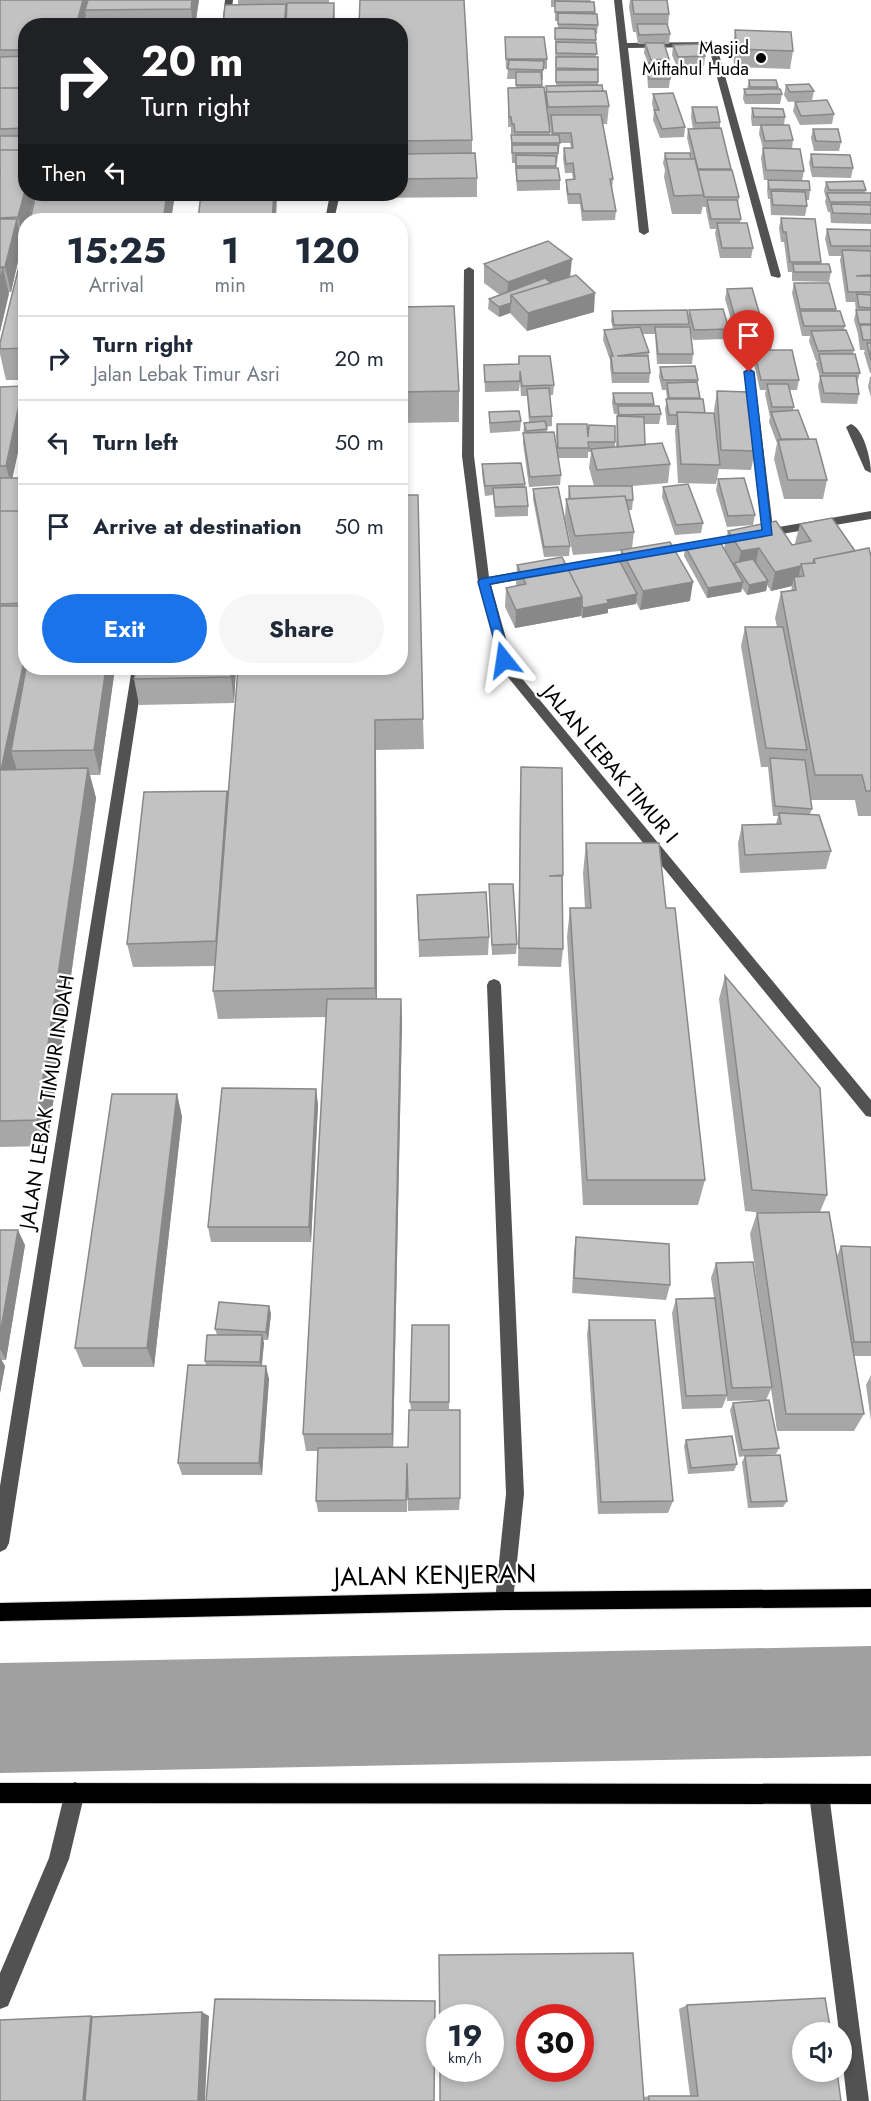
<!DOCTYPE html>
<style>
:root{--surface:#fff;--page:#f6f6f7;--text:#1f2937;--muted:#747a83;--line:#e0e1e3;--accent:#1a73e8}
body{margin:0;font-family:Jost,sans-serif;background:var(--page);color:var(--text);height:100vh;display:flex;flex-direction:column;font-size:22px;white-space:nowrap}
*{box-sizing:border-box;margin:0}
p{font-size:20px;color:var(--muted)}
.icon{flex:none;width:33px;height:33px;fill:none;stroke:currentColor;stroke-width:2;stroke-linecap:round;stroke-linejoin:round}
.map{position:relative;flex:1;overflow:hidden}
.panel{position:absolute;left:18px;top:213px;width:390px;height:462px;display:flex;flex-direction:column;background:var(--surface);border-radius:24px;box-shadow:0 3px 9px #0003}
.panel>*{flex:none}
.banner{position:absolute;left:18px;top:18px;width:390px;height:183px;border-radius:24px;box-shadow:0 3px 9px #0003;background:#202124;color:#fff;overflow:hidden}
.tools{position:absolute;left:792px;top:2022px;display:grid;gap:12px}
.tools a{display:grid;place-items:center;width:60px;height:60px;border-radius:50%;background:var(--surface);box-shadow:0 3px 9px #0003;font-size:30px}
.speed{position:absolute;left:426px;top:2004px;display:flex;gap:12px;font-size:30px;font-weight:700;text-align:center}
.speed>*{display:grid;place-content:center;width:78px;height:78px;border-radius:50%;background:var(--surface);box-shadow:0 3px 9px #0003;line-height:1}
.speed small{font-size:15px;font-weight:400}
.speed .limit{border:9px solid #d22;background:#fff;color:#111}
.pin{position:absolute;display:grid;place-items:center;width:51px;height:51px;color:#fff;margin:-62px -26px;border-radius:50% 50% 50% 0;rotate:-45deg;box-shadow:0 0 6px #0007}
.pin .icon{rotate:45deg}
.me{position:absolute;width:66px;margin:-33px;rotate:345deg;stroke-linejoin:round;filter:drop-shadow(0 0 4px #0008)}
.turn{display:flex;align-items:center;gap:21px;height:126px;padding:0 24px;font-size:27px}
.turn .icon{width:78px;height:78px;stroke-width:2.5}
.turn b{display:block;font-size:42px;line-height:51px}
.then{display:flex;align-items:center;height:57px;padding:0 24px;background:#0003;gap:12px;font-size:22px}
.eta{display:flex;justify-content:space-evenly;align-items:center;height:102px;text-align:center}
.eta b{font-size:36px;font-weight:700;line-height:42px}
.button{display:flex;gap:12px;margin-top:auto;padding:12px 24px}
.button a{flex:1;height:69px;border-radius:36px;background:var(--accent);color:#fff;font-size:24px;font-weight:700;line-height:69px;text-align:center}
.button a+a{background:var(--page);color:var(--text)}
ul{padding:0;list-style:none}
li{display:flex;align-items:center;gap:18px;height:84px;padding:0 24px;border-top:2px solid var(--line)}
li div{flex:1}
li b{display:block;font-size:22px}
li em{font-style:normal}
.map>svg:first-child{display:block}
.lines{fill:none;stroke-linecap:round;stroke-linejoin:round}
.river{fill:#a0a0a0;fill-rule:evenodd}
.major-casing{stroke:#dbdbdb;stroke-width:2}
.minor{fill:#525252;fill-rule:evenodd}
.major{fill:#000;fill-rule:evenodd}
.wall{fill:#a7a7a7;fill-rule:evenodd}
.shaded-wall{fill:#888}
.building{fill:#c2c2c2;stroke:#888;stroke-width:1.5;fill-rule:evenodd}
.route{fill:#1a73e8;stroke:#114b97;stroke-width:1.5}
.poi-dot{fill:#000;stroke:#fff;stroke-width:2}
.labels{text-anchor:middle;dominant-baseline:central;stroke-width:4.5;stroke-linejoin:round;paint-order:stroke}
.far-poi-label{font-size:18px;fill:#000;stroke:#fff;text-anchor:end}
.street-label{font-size:21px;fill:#000;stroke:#fff}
.near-street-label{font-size:26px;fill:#000;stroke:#fff}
</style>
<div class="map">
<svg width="871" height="2101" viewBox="0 0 871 2101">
<rect width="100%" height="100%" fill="#fff"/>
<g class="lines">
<path class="river" d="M871,1646V1756L0,1773V1663Z"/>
<defs>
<path id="major" d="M871,1589V1607L504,1610L0,1621V1603L504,1592Z
M0,1783L871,1784V1804L0,1803Z"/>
</defs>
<use href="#major" class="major-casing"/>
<path class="minor" d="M225,0H233L230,26H222Z
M614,0H622L627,43L707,42L717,47L781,276L779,278L771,276L709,48L706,47L628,48L649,232L644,235L639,232Z
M330,194H340L334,220H325Z
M469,267L474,270V456L489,577L537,568L543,572L537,576L491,585L515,670L871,1100V1117L866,1116L503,671L478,582L462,456L464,270Z
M749,369L754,372L773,528L871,511V519L595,565L593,562L599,558L762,530L744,372Z
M851,424C864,429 871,460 871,473L865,470L846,427Z
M132,668H144L9,1543L6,1549L0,1552V1486Z
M494,979L499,981L501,985L524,1494L513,1601L511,1608L504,1610L497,1608L495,1601L506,1494L487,985L489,981Z
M75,1782L82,1785L85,1792L69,1859L8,2006L0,2009V1973L49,1858L65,1792L68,1785Z
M819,1784L826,1787L829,1794L869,2101H847L842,2057V2032H839L809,1794L812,1787Z"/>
<use href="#major" class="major"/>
</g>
<path class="wall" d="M0,0H199L195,26H88L86,16L84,26H26V194H175L171,220L35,196L29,220H26L24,243H22L11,292H9L0,332Z
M238,0H329V3H334L335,26H223L238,5Z
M551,0H591L590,2H594L595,14L598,25L597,34H596V57H598V85L603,91L609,106L607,124H603L613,179L612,188L616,211L615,220L582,221L580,204H568L566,189V180L573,179L572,173H565L563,158L564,148H571L570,143H560L557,163H556V168L560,180V190L517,191L515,163H512L511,135H514V134H511V127H508V88H516V79H507L508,69H506L505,37L547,59V69H543V80H541L542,87L545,98L546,86L556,85L555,37L558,28V21H555V7H551ZM549,125H550L551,135H550Z
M630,0H667L669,14L668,27L670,34L669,44H664L669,59L670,79L669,88H648L647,72L648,63L644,53L645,44H638L636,32H633L629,7Z
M400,26L472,140V153L477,178V197L364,198V194H400Z
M735,30L793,51L790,69L734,67L733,48Z
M673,45L705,56L704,66L677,67L672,55Z
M749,80L778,87V89L782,94L780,104H745L743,99L744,89H747Z
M786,85L814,91L812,100L788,102L784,95Z
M653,94L685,127L684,137L660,138L653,120L654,111L652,104Z
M795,102L834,114L832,124L800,125L793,111Z
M692,107L720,122V128L739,197L738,205L741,219L740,223L753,248L751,258H720L715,233L716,229H710L706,210V207H703V205L701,214H672L664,177L665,170L663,163L665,153L692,159L687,138L688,129H693L691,117Z
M752,108L785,117L784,125L793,140L792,149L804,171L802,181L810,190L809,200H806L807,206L805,216L771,215L770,199H768L767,190L768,180H764L761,158L763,148L759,134L760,126H752L751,118Z
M813,129L841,142L839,151H814L811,138Z
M811,154L853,168L851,178L812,177L809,163Z
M826,182L866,190L865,193L871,194V224L831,223L830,212H828L825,202L826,198L824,191Z
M288,194H314V195L288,196Z
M781,218L821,262V264L831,272L829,282L792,281V272H788L784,242H781L779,228Z
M827,229L871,230V373H870L864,353L865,350H860L858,334L854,320L856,311L855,302H846L840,260L841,256H829L825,239Z
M26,238V380H6L0,354V343Z
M484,264L570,277L594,312L527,331L510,313L499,317L488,309L489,299L500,295L484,283Z
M794,283L836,309V311L845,326L844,330L854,350L853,354L860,373L857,383L859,394L857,404L821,403L818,386L820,377L816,364L817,361H816L809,341L810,336H802L792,293Z
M727,289L761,319L771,347V350L799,380L797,390H790L794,407L793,410L809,439L827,480L823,499H784L774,459L777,443L769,422L770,417L765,394L766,390H760L753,360V357H738L733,331V326L725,299Z
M400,307L459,391V422L400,423Z
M689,310L729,329L727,339L693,340L690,330L693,354L692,364H657L655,334H643L649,352L648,361L650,373L649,383H612L610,366V360L603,340L604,330L613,329L611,321L612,311L688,316Z
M519,356L554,385L553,395H550L552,416V426L546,427L547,432L557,454L556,434L557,424L588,436L615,442V447H616L617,414H614L612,403L613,393L654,404V406L661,414L659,424H644L645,445L670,464L668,483L632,486L633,500L632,510H628L634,532L632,548L690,601L640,610L636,602V604L608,609V613L582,618L581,615V616L515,628L505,607L506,588L517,586L516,584L517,565H566L620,561L621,551L573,555L565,518L566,499H568L569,486H594L589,468L591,452H588V458H558L561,475L560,485L529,487L523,443L524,423L529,422L527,396H521L520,382L519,391L485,392L484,365L518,364Z
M660,367L698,380L697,384L700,399L705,413L715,416L714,410L717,391L755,451L751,470L719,469L716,484L678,483L675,431L676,425H667L665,409L667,399L666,390H662L659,377Z
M870,377H871V397L868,387Z
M0,387L26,397V415L12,478H26V668H115L100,775H90L96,798L47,1146L0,1147Z
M489,412L521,421L520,431L490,433L489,422Z
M482,464L525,484L528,506V516L495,517L493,495L485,496L482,474Z
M718,479L755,515L753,525L727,527L716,490Z
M663,487L703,523L701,533L675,535L662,497Z
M533,489L570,546L569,556L544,557L533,499Z
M800,524L855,551L871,557V816H858L855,800H811L812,809L810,814L831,851L826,869L740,873L738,843L742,825L776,824L778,816H773L768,767H761L741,646L745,627H777L775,618L781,592L791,591L792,586L771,591L767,585L766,591L747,595L742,588L741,592L707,598L684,556L685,546L724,549L728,531L792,545L796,544L795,543Z
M136,668H236L234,703L139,705L134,679Z
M238,668L423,719L424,749L376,750L377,999H401L402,1022L393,1448L460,1498L459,1510L408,1511V1480L407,1512H318L316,1501L318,1451H306L303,1434L326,1017L218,1019L213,991L215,966L133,967L127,944L228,795Z
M521,767L562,768L563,949L561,967L518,966L520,786Z
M586,843L666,908L705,1180L698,1205H583L567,937L570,908H585L583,873Z
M489,884L517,944L516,954L492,955L489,893Z
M417,895L489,937L488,955L419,957Z
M725,976L827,1195L820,1212L837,1256L841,1246L871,1247V1356H854L864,1414L854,1431H777L771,1389L766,1400L779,1448L776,1454L754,1456L787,1501L783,1507L748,1508L742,1462L745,1456L739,1457L730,1410L733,1403L765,1400L727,1401V1396L722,1408L682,1409L672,1313L676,1299L714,1298L711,1278L716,1263L763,1324L750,1234L757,1213H764L745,1211L719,999Z
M316,1089L318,1105L311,1242H211L208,1227Z
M177,1094L182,1117L154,1367H83L75,1348Z
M0,1230L25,1245L6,1360H1L5,1366L0,1393Z
M576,1237L670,1285L666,1300L572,1293L574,1252Z
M269,1306L271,1314L268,1340H263L264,1343L262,1366L269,1379L262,1475H182L178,1463L206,1365L205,1361L217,1335L215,1329Z
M589,1320L673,1501L668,1513L598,1514L587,1334Z
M449,1325V1409H411L410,1402Z
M871,1375V1421L866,1385Z
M686,1440L737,1464L734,1471L688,1474L684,1446Z
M687,2005L841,2101H440L644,2097L649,2096H690L679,2009Z"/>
<path class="shaded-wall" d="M83,0H91L85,10L86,16L84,26H76Z
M192,0H199L195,26H193L191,9Z
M334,3L335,26H333Z
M286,4L287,26H284Z
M26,187V194H34L35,196L29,220H26V235L24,243L18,217Z
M167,194H175L171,220H163Z
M274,194H277L276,220H272Z
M17,219L22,244L11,292L5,267Z
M572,259L570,278L511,295L507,301L508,282Z
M3,268L9,294L0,332V281Z
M595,293L594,312L527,331L528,313Z
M511,303L510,313L499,317V307Z
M23,386L26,397V415L11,485L6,466Z
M759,548L755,567L737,568L741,551Z
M801,566L797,585L794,577L792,586L771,591L775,572Z
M768,581L766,591L747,595L749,585Z
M693,582L690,601L640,610L643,591Z
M743,582L741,592L707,598L708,588Z
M637,594L636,604L608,609V613L582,618L583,608L607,600Z
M582,597L581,616L515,628L516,610Z
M26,652V668H37L11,751L17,770H1Z
M106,668H115L100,775L94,750Z
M231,668H236L234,703L231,677Z
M375,720L376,750L377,1016L375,988Z
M88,768L96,798L47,1146L37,1120Z
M401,999L402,1022L393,1451L392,1434Z
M316,1089L318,1105L311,1242L309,1227Z
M177,1094L182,1117L154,1367L147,1348Z
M18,1230L25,1245L6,1360L0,1349V1335Z
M269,1306L271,1314L268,1340L266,1332Z
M262,1335L264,1343L261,1369L260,1362Z
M0,1357L5,1366L0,1393Z
M266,1366L269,1379L262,1475L259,1463Z
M202,2012L209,2016L205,2101H198Z
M91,2016L101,2020L94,2101H83Z"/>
<path class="building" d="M0,0H83L76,26H26V50H0Z
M88,0H192L191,9L85,10Z
M360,0H464L472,140L400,141V26H359Z
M632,0H667L669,14H634Z
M555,1L594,2L595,12H555Z
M287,3H334L333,26H286Z
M286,4L284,26H223L225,5Z
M558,13L597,14L598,25L558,24Z
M637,24H667L670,34L639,35Z
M191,25V26H125Z
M555,28L595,29L596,40L555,39Z
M735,30L791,32L793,51L737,49Z
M505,37H544L547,59H506Z
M556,42L596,43L597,54L556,53Z
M645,43H664L669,59L651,60Z
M700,44L705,56L678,57L673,45Z
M26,56V88H0V57Z
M556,57H598V69L556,68Z
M509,60L544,61L543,70L508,69Z
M648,63H669L670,79H649Z
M556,70H598V82H556Z
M516,72H541L542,85H516Z
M749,80H776L778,87H750Z
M809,84L814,91L790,92L786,85Z
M602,85L603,91L547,92L546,86Z
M544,87L550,132H515L514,124H512L511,117H509L508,88Z
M0,88H26V128L0,129Z
M744,89H780L782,94L746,95Z
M606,91L609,106L548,107L546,92Z
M673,93L685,127L662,129L654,110H659L653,94Z
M827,100L834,114L801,116L795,102Z
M692,107H717L720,122L696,123Z
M752,108L783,109L785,117H754Z
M551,115H601L613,179H610L616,211H583L580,194H568L566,180L575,179L573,163L566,164L564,148H573L571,133H553Z
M761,125H789L793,140L765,141Z
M721,128L731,169H698L688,129Z
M813,129H838L841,142L816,141Z
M511,135H559L560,143H512Z
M0,136H26V150H0Z
M512,145H558V153H512Z
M763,148L800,149L804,171L766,170Z
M0,150H26V187L18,217L0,218V172H1H0Z
M475,153L477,178L400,179V154Z
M665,153H690L691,159H666V160Z
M811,154L850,155L853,168L813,167Z
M516,155L556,156V166H516Z
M666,159H695L704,195L674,196Z
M516,168H558L560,180L517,181Z
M698,170H732L739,197H704Z
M768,180L809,181L810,190L769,189Z
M863,181L866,190H829L826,182Z
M771,191L805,192L807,206L773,205Z
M827,193H871V202H830Z
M36,194H167L163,220H30Z
M201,194H274L272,220H198Z
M707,200H737L741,219H711Z
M831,204L871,205V214L833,213Z
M781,218L815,219L821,262H790L786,232H783Z
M0,219H17L5,267H0Z
M717,223H747L753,248H722Z
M827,229L871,230V246H831Z
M26,238V348L0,349V343Z
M548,241L572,259L508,282L484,264Z
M842,250L871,251V275L856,276H871V292H848Z
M793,264H829L831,272H794Z
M0,268H3L0,281Z
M576,275L595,293L528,313L511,295Z
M545,278L551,283L511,295V303L499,307L489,299Z
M794,283H829L836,309H800Z
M752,288L761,319L750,321H766L771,347H739L734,321H736L727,289Z
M857,294L871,295V308L859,307Z
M454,306L459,391L400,392V307Z
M723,309L729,329L694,330L689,310Z
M687,310L689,324L614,325L612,311Z
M856,310H871V324H859Z
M800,311H840L845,326H804Z
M860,325H871V340H863Z
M640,327L649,352L617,356H648L650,373H613L611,356H613L604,330Z
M655,327H690L693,354H658Z
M846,330L854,350L818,351L811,331Z
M867,343H871V360Z
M754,350H792L799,380H761Z
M819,354H855L860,373H823Z
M519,356H550L554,385L522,386L520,371V381L485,382L484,365L519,364Z
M695,366L698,380H663L660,367Z
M820,376H856L859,394L824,393Z
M697,382L700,398H669L667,383Z
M767,384H788L794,407H772Z
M23,386L6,466H0V387Z
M549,388L552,416L530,417L527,389Z
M717,391L749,392L755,451L721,450Z
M613,393H652L654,404H615Z
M666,399H703L705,413L677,412V415H669Z
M618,406H659L661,414L619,415Z
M798,410L809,439H781L771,412Z
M519,411L521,421L490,423L489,412Z
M677,412L714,413L720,465L681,464Z
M617,416L644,417L645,445L618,447Z
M545,421L547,429L526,431L524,423Z
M557,424H587L588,437L589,425L615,426V442H588L589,448H558Z
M554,432L561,475L530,477L523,433Z
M816,439L827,480H788L778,440Z
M662,443L670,464L597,470L591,449Z
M521,463L525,484L485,486L482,464Z
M0,478H26V511H0Z
M744,478L755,515L728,516L718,479Z
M688,484L703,523L676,525L663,487Z
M569,486H632L633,500H626L625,496L570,499Z
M526,487L528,506L495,507L493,488Z
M558,487L570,546L544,547L533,489Z
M400,495H418L423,719L375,720V988L213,991L238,668H400Z
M625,496L634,532L575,536L566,499Z
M0,511H26V603L0,604Z
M832,518L855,551L814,559L813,563L801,564V566L775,572L759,548L741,551L728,531L776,521L792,545L811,541L800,524Z
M719,540L743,582L708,588L685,546Z
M670,542L693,582L643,591L621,550Z
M869,548L871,557V791H866L862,775H815L781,592L796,590L794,577L804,576L801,564L815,563L814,559Z
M617,556L637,594L607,600L609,603L583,608L582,605V597L566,565Z
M562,557L582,597L516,610L506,588L526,584L517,565Z
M753,559L768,581L749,585L734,563Z
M0,606H26V652L1,770L88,768L37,1120L0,1121Z
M745,627H783L807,750L766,748Z
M26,668H106L94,750L11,751Z
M136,668H231V677L134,679Z
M770,758L805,760L812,809L775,806Z
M521,767L562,768L563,875L549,876H562L563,949L519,948Z
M227,791L216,941L127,944L144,792Z
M779,813L819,815L831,851L745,855L742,825L781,824Z
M586,843H659L666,908H675L705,1180H587L570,908H591Z
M489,884H513L517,944L492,945Z
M486,892L489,937L419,940L417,895Z
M725,976L820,1088L827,1195L752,1190Z
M327,999H401L392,1434H303Z
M222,1088L316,1089L309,1227H208Z
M112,1094H177L147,1348H75Z
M829,1212L864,1414H786L757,1213Z
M0,1230H18L0,1335Z
M576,1237L669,1244L670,1285L574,1278Z
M841,1246L871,1247V1342H854Z
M753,1262L772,1387L732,1388L716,1263Z
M715,1298L727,1395L686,1396L676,1299Z
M219,1302L269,1306L266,1332L215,1329Z
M589,1320H655L673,1501L601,1502Z
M412,1325H449V1402H410Z
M207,1335H262L260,1362L205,1361Z
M188,1365L266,1366L259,1463H178Z
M769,1400L779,1448L742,1450L733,1403Z
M409,1410H460V1498L408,1499L407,1463L406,1500L316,1501L318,1448L408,1447Z
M732,1436L737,1464L691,1468L686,1440Z
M780,1455L787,1501L751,1502L745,1456Z
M633,1953L644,2101H440V2068H490V2018H440V2039L439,1955ZM530,2018H580V2068H530Z
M825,1998L831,2032H802V2072H837L841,2101H649V2096H698L687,2005Z
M215,1999L435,2001L434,2101H206Z
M202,2012L198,2101H85L92,2017Z
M91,2016L83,2101H0V2020Z"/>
<path class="route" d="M749,369L754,372L772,535L490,584L510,660L508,662H500L478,582L480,579L762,530L744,372Z"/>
<circle class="poi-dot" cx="761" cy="58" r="6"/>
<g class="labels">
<g class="far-poi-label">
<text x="749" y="48">Masjid<tspan x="749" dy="21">Miftahul Huda</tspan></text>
</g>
<g class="street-label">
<text transform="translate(610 764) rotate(50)">JALAN LEBAK TIMUR I</text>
<text transform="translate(47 1102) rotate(-81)">JALAN LEBAK TIMUR INDAH</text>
</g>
<g class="near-street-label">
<text transform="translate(435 1575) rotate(-1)">JALAN KENJERAN</text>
</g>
</g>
</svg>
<div class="tools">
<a><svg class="icon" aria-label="sound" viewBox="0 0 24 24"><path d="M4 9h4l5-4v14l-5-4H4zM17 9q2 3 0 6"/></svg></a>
</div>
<div class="speed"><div>19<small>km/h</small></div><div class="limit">30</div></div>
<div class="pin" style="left:749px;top:372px;background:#d93025"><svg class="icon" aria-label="arrive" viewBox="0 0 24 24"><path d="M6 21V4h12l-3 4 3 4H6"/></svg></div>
<svg class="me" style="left:504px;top:660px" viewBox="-20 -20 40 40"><path d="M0-17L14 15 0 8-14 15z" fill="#1a73e8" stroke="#fff" stroke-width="4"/></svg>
<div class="banner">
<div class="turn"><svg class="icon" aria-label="right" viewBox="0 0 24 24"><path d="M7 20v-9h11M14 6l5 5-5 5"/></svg><div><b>20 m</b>Turn right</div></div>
<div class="then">Then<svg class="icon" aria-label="left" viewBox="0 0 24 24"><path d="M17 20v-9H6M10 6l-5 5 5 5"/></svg></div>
</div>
<section class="panel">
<div class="eta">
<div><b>15:25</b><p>Arrival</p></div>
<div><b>1</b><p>min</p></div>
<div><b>120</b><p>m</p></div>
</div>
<ul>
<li><svg class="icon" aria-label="right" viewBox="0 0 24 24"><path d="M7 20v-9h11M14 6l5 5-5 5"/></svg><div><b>Turn right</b><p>Jalan Lebak Timur Asri</p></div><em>20 m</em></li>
<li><svg class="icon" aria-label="left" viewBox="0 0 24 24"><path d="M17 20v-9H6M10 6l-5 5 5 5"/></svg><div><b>Turn left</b></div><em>50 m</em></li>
<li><svg class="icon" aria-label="arrive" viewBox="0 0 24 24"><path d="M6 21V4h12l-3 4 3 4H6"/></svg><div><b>Arrive at destination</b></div><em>50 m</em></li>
</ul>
<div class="button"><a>Exit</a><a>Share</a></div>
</section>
</div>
